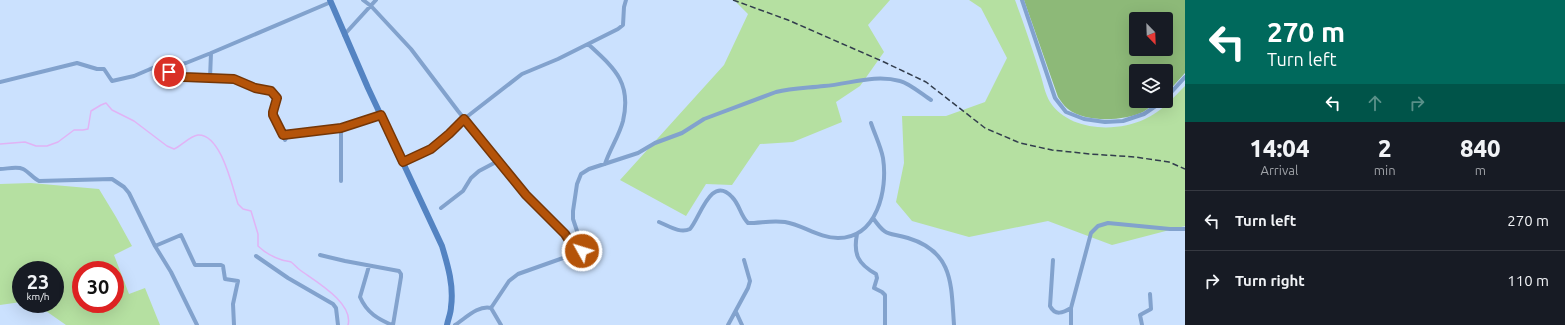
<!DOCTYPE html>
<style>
:root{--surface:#171b24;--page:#242831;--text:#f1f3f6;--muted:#9ea1a6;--line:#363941}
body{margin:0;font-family:Ubuntu,sans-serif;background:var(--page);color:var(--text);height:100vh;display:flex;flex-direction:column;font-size:15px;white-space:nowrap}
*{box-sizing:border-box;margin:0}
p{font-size:13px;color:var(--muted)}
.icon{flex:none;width:22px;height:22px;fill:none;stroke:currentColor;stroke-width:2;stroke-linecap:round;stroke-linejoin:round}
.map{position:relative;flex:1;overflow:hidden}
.side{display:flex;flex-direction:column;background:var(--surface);width:380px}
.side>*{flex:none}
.banner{background:#00695c;color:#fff;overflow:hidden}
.needle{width:26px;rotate:157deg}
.controls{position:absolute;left:1129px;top:12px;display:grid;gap:8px}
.controls a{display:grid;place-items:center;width:44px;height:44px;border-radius:4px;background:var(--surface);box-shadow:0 4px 16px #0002;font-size:20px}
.speed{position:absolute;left:12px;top:261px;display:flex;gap:8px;font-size:20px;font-weight:700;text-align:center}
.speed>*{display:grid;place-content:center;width:52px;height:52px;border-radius:50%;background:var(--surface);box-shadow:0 4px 16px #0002;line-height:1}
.speed small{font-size:10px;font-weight:400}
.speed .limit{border:6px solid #d22;background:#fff;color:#111}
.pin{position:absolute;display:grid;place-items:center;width:34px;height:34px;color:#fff;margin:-17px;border:2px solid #fff;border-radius:50%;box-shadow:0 1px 4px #0007}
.me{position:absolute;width:44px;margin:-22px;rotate:309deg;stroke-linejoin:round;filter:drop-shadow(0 0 3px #0008)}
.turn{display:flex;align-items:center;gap:14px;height:84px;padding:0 16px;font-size:18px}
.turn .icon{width:52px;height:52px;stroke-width:2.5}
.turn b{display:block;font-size:28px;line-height:34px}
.lanes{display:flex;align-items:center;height:38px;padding:0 16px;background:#0003;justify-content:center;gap:20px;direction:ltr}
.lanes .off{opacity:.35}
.eta{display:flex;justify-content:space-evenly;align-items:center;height:68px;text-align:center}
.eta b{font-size:24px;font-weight:800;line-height:28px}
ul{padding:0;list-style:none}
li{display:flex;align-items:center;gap:12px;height:60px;padding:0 16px;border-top:1px solid var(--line)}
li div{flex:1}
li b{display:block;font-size:15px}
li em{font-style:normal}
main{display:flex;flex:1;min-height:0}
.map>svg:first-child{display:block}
.green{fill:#b5e0a1;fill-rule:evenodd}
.forest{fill:#8db978;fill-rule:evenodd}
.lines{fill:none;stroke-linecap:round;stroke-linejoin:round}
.stream{stroke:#e1b3f5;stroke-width:1.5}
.street{stroke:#82a2cd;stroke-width:4}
.secondary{stroke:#5383c2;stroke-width:6}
.rail{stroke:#323d4d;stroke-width:1.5;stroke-dasharray:6 3;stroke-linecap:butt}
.route-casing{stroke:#753606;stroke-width:10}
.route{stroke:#b45309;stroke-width:7}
</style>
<main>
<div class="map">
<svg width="1185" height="325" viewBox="0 0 1185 325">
<rect width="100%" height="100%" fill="#cbe1fe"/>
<path class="green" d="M734,0H890L868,25L884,52L860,86L836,102L842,122L793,142L760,144L732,185L706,184L686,216L620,180L724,65L748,14Z
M969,0H1015C1024,24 1032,48 1040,73C1043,82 1045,94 1050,102C1069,131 1116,133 1145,119C1161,112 1173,98 1185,86V226L1112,245L1048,221L969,237L912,221L896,202L904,163L902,116H946L985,102L1007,58L981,8Z
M31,183L99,189L116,217L132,246L114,255L129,294L145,288L160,325H66L36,304H55V270H21V302L0,305V184ZM81,270H115V304H81Z"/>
<path class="forest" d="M1024,0H1185V73L1166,94V71H1136V101H1158C1153,104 1148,109 1143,112C1124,121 1085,123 1068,109C1064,106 1061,101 1058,97ZM1136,19H1166V49H1136Z"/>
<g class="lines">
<path class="stream" d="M0,144L25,142L36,146H47L58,142L74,130H83L88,129L91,111L101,105L106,103L112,110L134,121L167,146L174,149C181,146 190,136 198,135C221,134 232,186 238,204L243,209L251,211L258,234V246C265,253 273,257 282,260C285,261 289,261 291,262C294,264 297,268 300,270C315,281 354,303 348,325"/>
<path class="street" d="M363,0L371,6L411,49L458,111L526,195L565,234L577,253
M1022,0L1055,98L1066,112L1084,119L1105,122L1123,121L1144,114L1163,101
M344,35L376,0
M588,44C614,68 632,82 623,121C619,136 610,149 605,164
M169,67L186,63L211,53L331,2
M210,78L211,53
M0,82L77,63L97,69H104L112,81L134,76L155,67H169V72C183,82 216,77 233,79C241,80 248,86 256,88C264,89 273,89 277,98L273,112V115L285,140L288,135
M1166,98L1185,77
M341,127V181
M287,135L298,132L341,127L381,115
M403,162L431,149L449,135L464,119L522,74L558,59L618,29L623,25L624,7L626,0
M0,169C7,169 17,166 23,169C29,172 33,178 39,181L112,179L124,187L129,193L155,246L171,272L197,325
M441,208L463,191L471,178L479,171L498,161
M873,218C887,238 888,232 908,238C954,252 951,285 954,325
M659,222C669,226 680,234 690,229C700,218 711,174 732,197C740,205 740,215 748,223C761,223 772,220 785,222C803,225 819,238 838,238C877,238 888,190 883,158C881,147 875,135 871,123
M857,234C853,254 858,264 876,274L877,278L874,288L882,292L885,295V325
M155,246L181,235L195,265H221L223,266L225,279L238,281L233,304L234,325
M320,255L345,261L399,271L401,274V277L393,325
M256,256L288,278L333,304L336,308L338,325
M1053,260L1050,306C1055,316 1063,313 1071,308
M369,266L360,297C367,313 378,319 392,325
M491,308L509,281L518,274L577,253L583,249L573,219V211L577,184L581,174L589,169L638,153L655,143L682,133L704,119L776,92C792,88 808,88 824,86C850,84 874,74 900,81C909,83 923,95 931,100
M736,312L742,325
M455,325C466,318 478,305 491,308L501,325
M728,325L748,288L750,281L744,260
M1071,325V308L1091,233L1098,226L1108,223L1170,229H1185
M1142,325L1140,315L1151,309L1150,294"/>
<path class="secondary" d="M330,0L368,88L442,246C448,266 454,286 451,307C451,313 448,319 447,325"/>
<path class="rail" d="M733,0L788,20L884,62L926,82L985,128L1020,143L1052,150L1090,154L1135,157L1169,162L1185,169"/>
</g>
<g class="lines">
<defs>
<path id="route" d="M169,72L184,77L234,79L255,88L271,91L277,98L273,112V115L283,135L341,128L381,115L403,162L431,149L449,134L464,119L526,195L565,234L577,253L582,251"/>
</defs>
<use href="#route" class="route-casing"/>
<use href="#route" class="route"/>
</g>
</svg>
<div class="controls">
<a><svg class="needle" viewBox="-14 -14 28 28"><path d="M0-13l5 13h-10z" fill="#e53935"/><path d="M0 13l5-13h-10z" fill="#9ea1a6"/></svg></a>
<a><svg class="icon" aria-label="layers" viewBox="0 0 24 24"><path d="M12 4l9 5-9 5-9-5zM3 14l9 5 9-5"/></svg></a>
</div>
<div class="speed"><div>23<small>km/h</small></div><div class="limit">30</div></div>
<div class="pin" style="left:169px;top:72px;background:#d93025"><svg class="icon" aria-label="arrive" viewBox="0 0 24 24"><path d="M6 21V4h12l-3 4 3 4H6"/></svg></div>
<svg class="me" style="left:582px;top:251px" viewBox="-20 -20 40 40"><circle r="17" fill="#b45309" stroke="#fff" stroke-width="3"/><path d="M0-11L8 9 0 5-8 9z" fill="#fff"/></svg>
</div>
<section class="side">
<div class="banner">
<div class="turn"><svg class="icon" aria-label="left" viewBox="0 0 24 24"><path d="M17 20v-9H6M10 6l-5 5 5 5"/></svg><div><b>270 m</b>Turn left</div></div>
<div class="lanes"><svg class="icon" aria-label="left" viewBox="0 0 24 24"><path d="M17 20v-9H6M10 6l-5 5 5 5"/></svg><svg class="icon off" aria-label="ahead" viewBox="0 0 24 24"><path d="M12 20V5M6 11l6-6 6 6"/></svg><svg class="icon off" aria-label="right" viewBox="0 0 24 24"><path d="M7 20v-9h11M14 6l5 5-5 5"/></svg></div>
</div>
<div class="eta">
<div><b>14:04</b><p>Arrival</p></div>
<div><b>2</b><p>min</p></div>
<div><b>840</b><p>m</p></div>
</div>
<ul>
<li><svg class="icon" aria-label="left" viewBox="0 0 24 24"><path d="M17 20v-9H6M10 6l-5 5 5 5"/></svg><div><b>Turn left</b></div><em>270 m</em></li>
<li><svg class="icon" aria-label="right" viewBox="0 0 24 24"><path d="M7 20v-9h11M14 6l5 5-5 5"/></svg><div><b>Turn right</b></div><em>110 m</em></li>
</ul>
</section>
</main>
